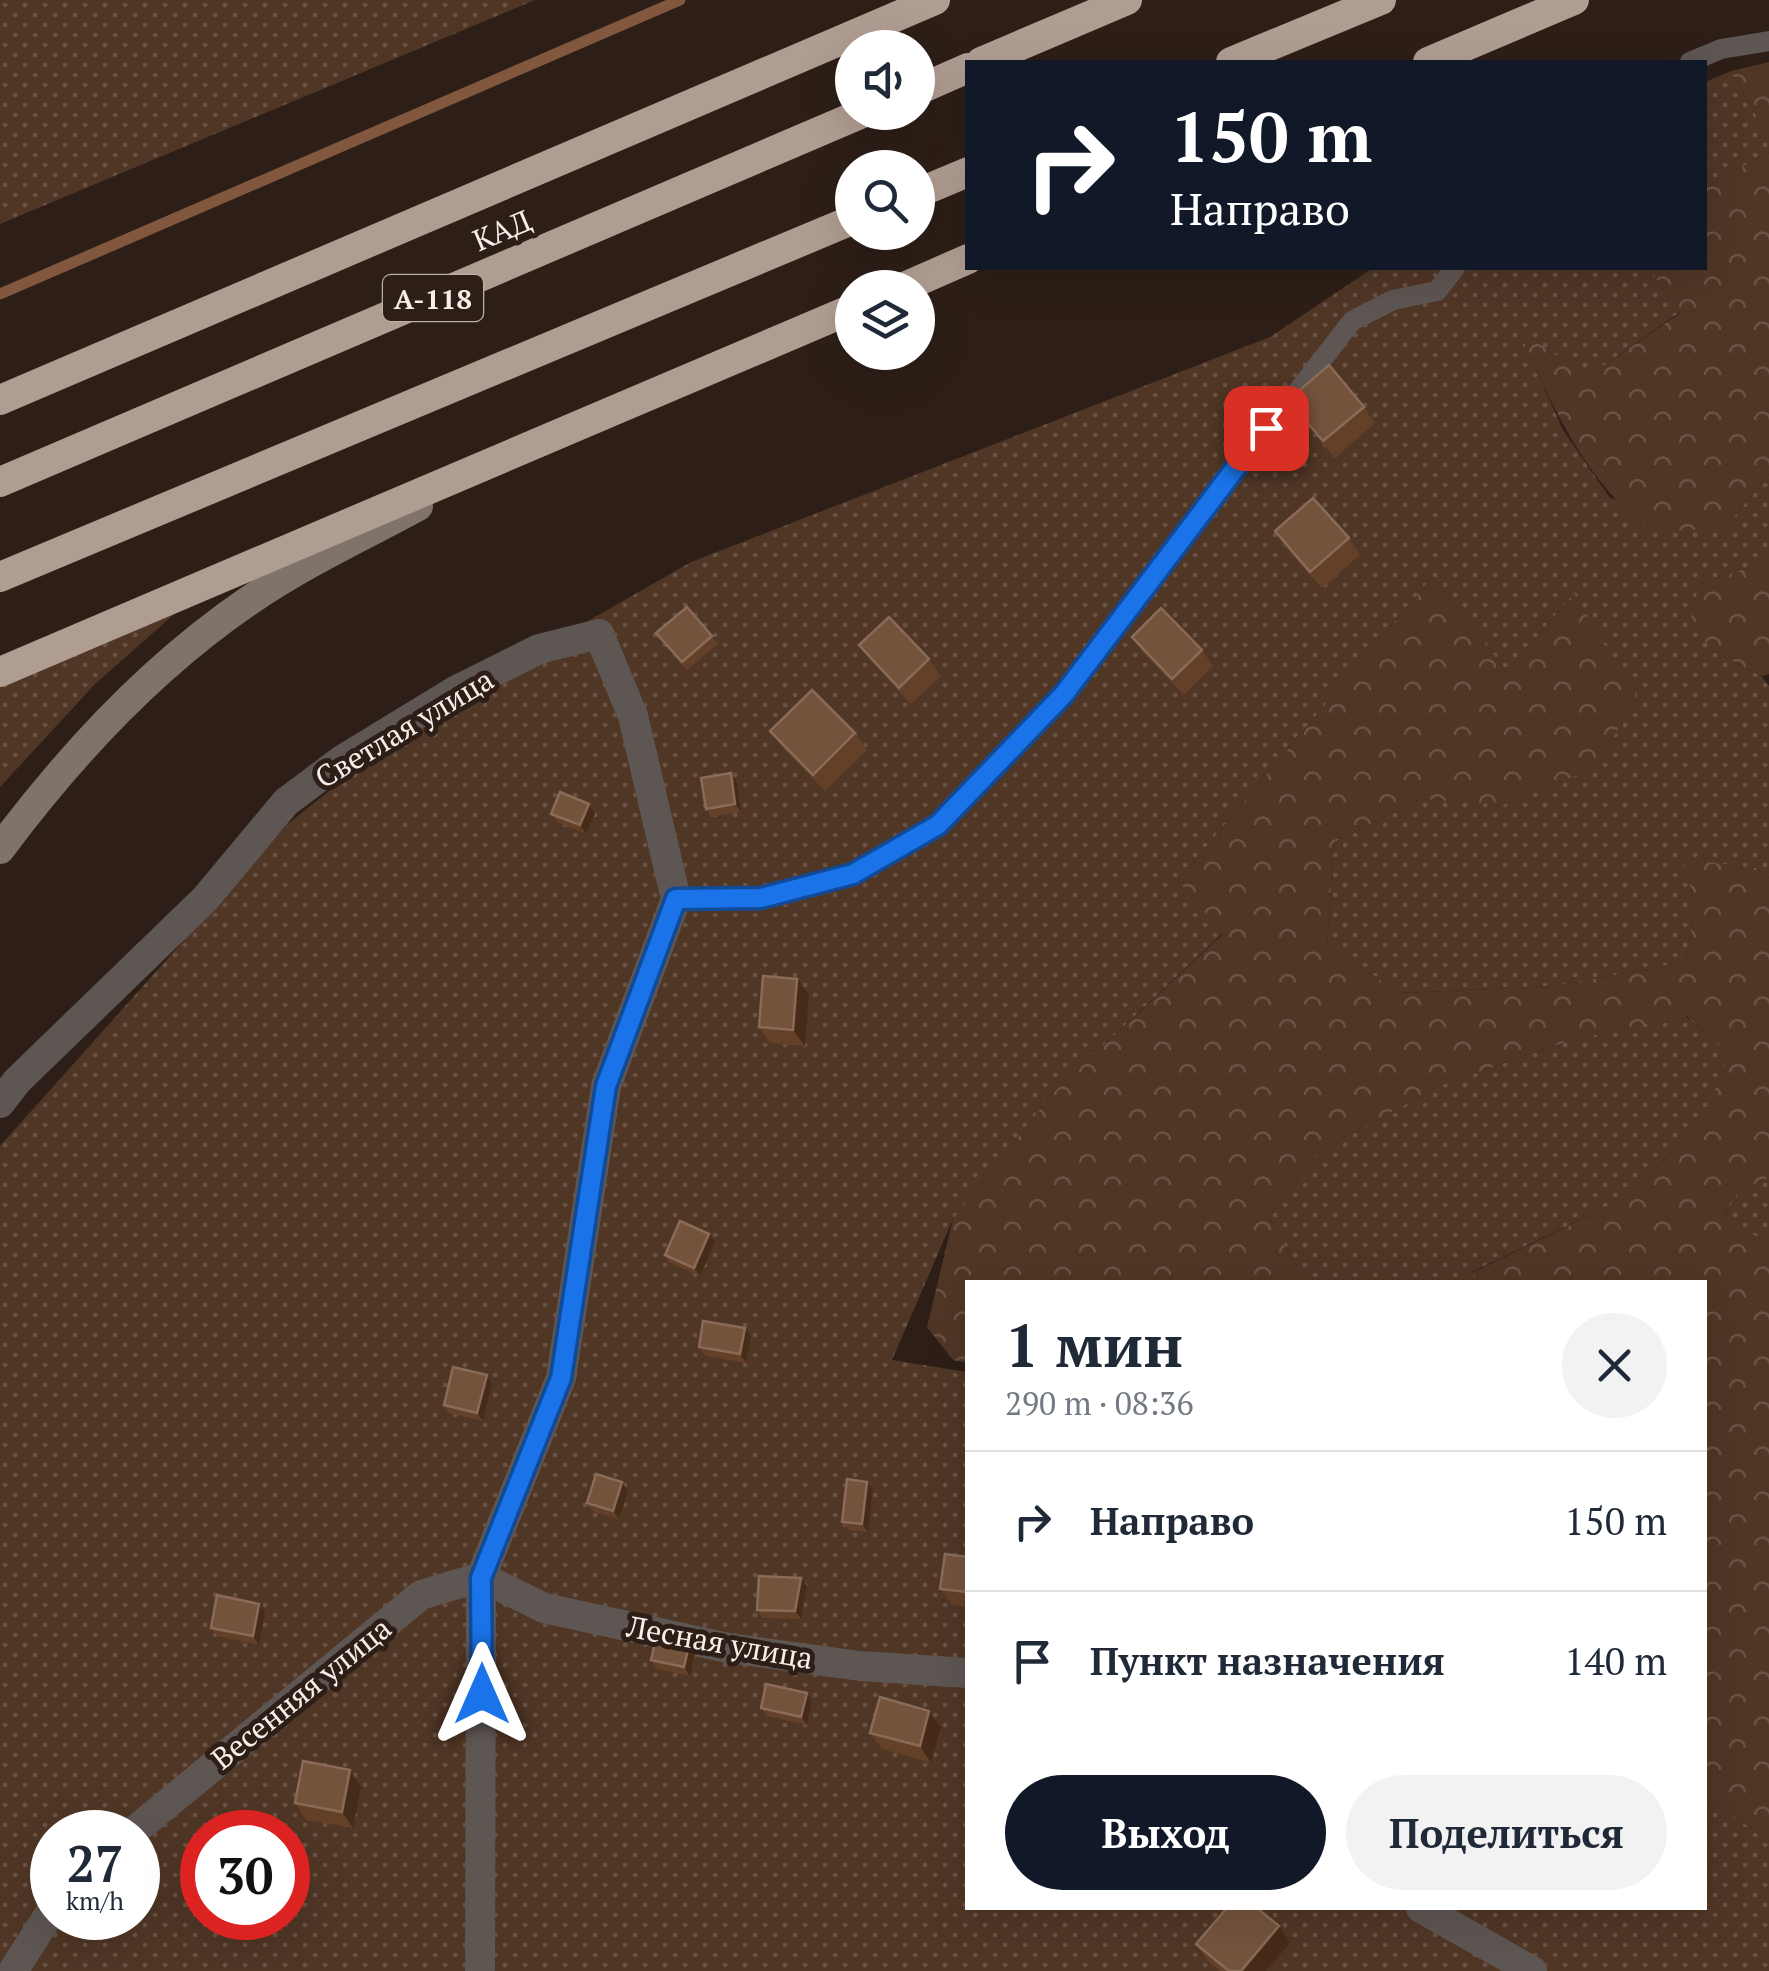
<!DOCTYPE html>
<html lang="ru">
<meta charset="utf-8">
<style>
:root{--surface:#fff;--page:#f2f2f3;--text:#1f2937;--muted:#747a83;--line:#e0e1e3;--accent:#111827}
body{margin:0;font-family:"PT Serif",serif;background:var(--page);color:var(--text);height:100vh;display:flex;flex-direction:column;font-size:38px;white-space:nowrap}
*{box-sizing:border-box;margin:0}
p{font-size:32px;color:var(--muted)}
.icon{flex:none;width:55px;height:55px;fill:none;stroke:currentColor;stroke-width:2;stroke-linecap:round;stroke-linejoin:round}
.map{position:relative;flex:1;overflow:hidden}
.sheet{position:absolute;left:965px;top:1280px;width:742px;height:630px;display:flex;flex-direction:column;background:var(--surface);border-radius:0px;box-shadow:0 10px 40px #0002}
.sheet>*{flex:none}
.banner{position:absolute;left:965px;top:60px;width:742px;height:210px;border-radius:0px;box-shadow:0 10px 40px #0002;background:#111827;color:#fff;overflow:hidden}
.controls{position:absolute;left:835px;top:30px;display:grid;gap:20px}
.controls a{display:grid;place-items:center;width:100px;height:100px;border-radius:50%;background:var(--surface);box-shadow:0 10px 40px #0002;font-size:50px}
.speed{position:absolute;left:30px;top:1810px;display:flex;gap:20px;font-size:50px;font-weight:700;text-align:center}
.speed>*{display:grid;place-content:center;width:130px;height:130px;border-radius:50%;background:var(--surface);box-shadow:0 10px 40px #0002;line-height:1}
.speed small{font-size:25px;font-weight:400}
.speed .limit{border:15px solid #d22;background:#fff;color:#111}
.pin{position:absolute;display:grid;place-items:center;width:85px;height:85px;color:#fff;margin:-42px;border-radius:20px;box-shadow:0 5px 15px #0006}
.me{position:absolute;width:110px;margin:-55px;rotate:0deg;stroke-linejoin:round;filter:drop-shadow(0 0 8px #0008)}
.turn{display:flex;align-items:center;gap:35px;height:210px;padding:0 40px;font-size:45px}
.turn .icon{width:130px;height:130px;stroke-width:2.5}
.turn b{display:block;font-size:70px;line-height:85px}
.round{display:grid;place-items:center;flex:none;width:105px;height:105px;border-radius:52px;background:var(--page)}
.summary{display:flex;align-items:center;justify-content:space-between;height:170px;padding:0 40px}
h1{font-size:60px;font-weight:700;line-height:75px}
.button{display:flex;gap:20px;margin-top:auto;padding:20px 40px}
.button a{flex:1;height:115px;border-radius:60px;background:var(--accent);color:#fff;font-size:40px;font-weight:700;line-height:115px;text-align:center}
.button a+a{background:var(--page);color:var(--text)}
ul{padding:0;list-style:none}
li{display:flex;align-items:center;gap:30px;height:140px;padding:0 40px;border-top:2px solid var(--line)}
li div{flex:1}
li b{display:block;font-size:38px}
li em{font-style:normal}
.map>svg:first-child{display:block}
.grass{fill:url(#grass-dots);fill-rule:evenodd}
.forest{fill:url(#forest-crowns)}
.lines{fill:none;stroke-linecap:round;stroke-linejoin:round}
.stream{stroke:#81583e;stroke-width:11}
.lane{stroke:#5e5652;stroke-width:20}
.street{stroke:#5e5652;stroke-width:30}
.secondary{stroke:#7f736c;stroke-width:30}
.highway{stroke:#b09d92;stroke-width:30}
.wall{fill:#644028}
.shaded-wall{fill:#472b19}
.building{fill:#74533d;stroke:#896b58;stroke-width:2.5}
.route-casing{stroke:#114b97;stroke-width:25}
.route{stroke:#1a73e8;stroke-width:18}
.labels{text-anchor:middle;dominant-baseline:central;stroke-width:10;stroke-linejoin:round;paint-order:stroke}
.shield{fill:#2d1f17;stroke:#bbb0a9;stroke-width:2.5}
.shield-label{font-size:28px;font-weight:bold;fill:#f8eee8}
.street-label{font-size:30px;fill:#f8eee8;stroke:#2d1f17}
</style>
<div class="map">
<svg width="1769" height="1971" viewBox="0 0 1769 1971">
<defs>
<pattern id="grass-dots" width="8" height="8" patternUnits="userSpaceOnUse" patternTransform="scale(2.5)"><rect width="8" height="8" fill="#503625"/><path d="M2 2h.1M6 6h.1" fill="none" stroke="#6a5345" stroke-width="1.8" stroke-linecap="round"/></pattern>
<pattern id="forest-crowns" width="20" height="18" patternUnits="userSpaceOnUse" patternTransform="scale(2.5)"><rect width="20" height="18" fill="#503625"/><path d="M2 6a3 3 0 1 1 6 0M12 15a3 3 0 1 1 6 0" fill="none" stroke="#6a5345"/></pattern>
</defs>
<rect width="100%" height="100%" fill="#2d1f17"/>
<path class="grass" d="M0,0H535L0,224Z
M1731,71L1769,138V152L1705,188V82Z
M1373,268H1649L1680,312L1589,376L1520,333L1563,430L1610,498L1725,528L1769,474V560L1699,585L1710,649L1761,676L1769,686V878L1756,868L1683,860L1695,902L1686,962L1554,986L1401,993L1327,946L1334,842L1421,799L1503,804L1573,594L1507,672L1432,577L1178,881L1223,933L1053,1093L953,1219L892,1360L967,1372L968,1908H1705V1795L1769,1841V1971H0V1146L289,823L455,691L539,649L691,562L1270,337ZM52,1832H138V1918H52ZM202,1832H288V1918H202Z
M197,594L95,684L0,787V685Z
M1684,1015L1729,1053L1704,1121L1625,1198L1472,1272L1480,1282H1306L1269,1217L1320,1151L1441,1085L1568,1041Z
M1769,1177V1244L1724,1218L1737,1193Z"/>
<path class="forest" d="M1769,62V138L1731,71Z
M1769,152V474L1725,528L1650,532C1581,474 1555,411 1519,331L1589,376L1680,313L1649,268H1705V188Z
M1769,560V674L1761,676L1710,649L1691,616L1699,585Z
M1432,577L1507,672L1574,593L1636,695L1598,767L1503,805L1421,799L1334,842L1327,946L1401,993L1554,986L1686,962L1695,902L1682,859L1756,868L1769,878V1177L1737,1193L1724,1217L1769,1244V1841L1705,1795V1282H1480L1472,1273L1625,1198L1704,1121L1728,1053L1685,1015L1568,1041L1441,1085L1320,1151L1269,1217L1306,1282H968L967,1363L953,1360L927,1327L953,1219L1053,1093L1223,934L1178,881Z"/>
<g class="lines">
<path class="stream" d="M0,294L680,0"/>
<path class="lane" d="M1690,62L1721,49L1769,41
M676,899L761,898L853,874L938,825L1064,694L1352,321L1393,300L1437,291L1455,268"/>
<path class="street" d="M0,1103L17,1081L205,899L286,802L342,760L455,691L539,649L599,634L633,716L676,899L606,1086L561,1378L481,1577L480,1971
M133,1832L421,1595L481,1577L544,1608L728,1648L860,1666L968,1673
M1421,1908L1532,1971
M13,1971L52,1910"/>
<path class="secondary" d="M0,849C70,755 153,666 250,600C302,564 363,536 418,506"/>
<path class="highway" d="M981,62L1127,0
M1231,62L1381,0
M1428,62L1574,0
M918,90L968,68
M918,193L968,172
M902,288L968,259
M0,400L935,0
M0,482L865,112
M0,577L852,220
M0,672L852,309"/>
</g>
<path class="wall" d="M1288,400L1364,407L1375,423L1335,458L1300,416Z
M1275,531L1349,538L1360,555L1322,588L1286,548Z
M656,633L712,636L718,644L687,670Z
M1132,637L1202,650L1213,666L1184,695L1143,653Z
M859,645L929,659L941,676L911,704L871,661Z
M770,731L855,733L867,750L825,791L782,747Z
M731,773L737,782L741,812L711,817L706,809Z
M589,804L595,813L586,834L557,822L551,814Z
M809,995L805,1046L770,1043L759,1027Z
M715,1242L700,1276L670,1263L665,1255Z
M751,1337L746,1363L705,1356L699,1347Z
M492,1384L483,1421L449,1413L444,1405Z
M867,1482L873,1490L868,1532L848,1530L842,1522Z
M628,1491L619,1519L592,1511L587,1503Z
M968,1557V1607L952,1605L940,1589Z
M807,1586L801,1619L763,1618L757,1610Z
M265,1612L259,1645L217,1636L211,1628Z
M695,1653L690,1676L657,1669L651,1660Z
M807,1693L812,1701L807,1725L767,1716L761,1708Z
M941,1727L931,1763L882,1749L870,1733Z
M361,1787L353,1828L306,1820L295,1803Z
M243,1918H286L285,1931L249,1929L243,1920Z
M1290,1943L1266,1971H1220L1208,1961L1196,1944Z"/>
<path class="shaded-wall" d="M731,773L737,782L741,812L735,804Z
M589,804L595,813L586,834L580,825Z
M797,979L809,995L805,1046L793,1030Z
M709,1234L715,1242L700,1276L694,1268Z
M745,1328L751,1337L746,1363L740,1354Z
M487,1375L492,1384L483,1421L477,1413Z
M622,1482L628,1491L619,1519L613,1511Z
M867,1482L873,1490L868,1532L862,1524Z
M801,1578L807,1586L801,1619L795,1611Z
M259,1604L265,1612L259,1645L253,1636Z
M689,1645L695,1653L690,1676L684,1667Z
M807,1693L812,1701L807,1725L801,1717Z
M929,1711L941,1727L931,1763L920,1746Z
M350,1770L361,1787L353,1828L342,1812Z
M280,1918H286L285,1931L279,1923Z
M1279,1926L1290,1943L1266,1971H1241Z"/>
<path class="building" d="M1329,365L1364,407L1323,441L1288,400Z
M1313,498L1349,538L1310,572L1275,531Z
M687,607L712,636L682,662L656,633Z
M1161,608L1202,650L1172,679L1132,637Z
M889,617L929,659L899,688L859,645Z
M812,690L855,733L813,775L770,731Z
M731,773L735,804L706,809L701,778Z
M560,792L589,804L580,825L551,814Z
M763,976L797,979L793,1030L759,1027Z
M680,1221L709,1234L694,1268L665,1255Z
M703,1321L745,1328L740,1354L699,1347Z
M453,1367L487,1375L477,1413L444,1405Z
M596,1474L622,1482L613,1511L587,1503Z
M847,1479L867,1482L862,1524L842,1522Z
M945,1554L968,1557V1592L940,1589Z
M759,1576L801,1578L795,1611L757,1610Z
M217,1595L259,1604L253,1636L211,1628Z
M656,1638L689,1645L684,1667L651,1660Z
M766,1684L807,1693L801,1717L761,1708Z
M880,1697L929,1711L920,1746L870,1733Z
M303,1761L350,1770L342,1812L295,1803Z
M1227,1908H1257L1279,1926L1241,1971H1229L1196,1944Z
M243,1918H280L279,1923L243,1920Z"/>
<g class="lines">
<defs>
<path id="route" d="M482,1694L481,1578L561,1378L606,1086L676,899L761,898L853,874L938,825L1064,694L1266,428"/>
</defs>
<use href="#route" class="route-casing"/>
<use href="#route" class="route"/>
</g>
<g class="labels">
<rect class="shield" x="383" y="275" width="100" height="46" rx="8"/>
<g class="shield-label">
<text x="433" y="298">А-118</text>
</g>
<g class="street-label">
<text transform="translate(502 230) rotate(-23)">КАД</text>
<text transform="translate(404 728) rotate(-31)">Светлая улица</text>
<text transform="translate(720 1642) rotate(10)">Лесная улица</text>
<text transform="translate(301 1693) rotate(-39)">Весенняя улица</text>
</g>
</g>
</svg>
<div class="controls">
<a><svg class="icon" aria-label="sound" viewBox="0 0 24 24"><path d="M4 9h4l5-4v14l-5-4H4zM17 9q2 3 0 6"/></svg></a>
<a><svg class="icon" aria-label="search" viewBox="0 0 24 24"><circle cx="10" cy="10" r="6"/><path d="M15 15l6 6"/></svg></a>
<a><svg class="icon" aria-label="layers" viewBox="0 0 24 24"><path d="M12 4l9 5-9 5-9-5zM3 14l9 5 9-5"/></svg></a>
</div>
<div class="speed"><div>27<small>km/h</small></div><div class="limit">30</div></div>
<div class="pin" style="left:1266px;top:428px;background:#d93025"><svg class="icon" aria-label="arrive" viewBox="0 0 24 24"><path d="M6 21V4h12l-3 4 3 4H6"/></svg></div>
<svg class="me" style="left:482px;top:1694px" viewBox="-20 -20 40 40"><path d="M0-17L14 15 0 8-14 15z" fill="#1a73e8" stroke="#fff" stroke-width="4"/></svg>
<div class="banner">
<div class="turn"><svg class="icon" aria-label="right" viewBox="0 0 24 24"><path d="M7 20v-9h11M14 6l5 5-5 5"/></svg><div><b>150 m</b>Направо</div></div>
</div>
<section class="sheet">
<div class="summary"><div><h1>1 мин</h1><p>290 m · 08:36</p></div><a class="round"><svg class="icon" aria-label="close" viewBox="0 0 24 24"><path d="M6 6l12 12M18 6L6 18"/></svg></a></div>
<ul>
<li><svg class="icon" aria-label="right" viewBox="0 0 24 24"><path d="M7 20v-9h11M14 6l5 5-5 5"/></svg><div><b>Направо</b></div><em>150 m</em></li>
<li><svg class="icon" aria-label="arrive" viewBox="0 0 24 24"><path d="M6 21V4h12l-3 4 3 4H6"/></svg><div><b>Пункт назначения</b></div><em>140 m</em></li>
</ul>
<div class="button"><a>Выход</a><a>Поделиться</a></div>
</section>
</div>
